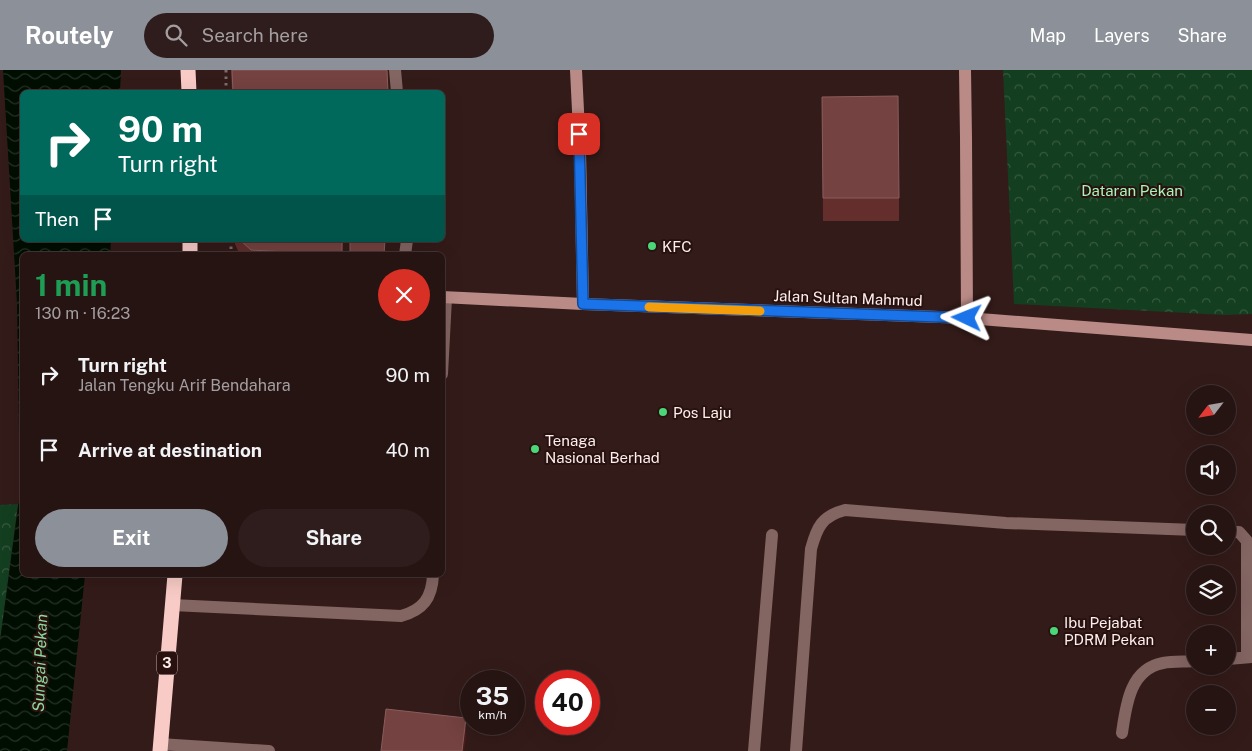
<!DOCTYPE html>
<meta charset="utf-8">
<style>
:root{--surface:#261413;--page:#2e1d1c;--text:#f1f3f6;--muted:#a49ea0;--line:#423333;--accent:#8c9099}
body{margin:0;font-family:"Public Sans",sans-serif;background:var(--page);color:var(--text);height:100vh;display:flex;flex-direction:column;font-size:19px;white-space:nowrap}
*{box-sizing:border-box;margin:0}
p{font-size:16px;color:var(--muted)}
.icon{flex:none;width:28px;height:28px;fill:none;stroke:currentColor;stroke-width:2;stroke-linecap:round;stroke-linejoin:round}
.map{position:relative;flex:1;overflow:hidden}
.panel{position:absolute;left:20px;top:182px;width:425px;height:325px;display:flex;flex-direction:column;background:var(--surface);border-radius:8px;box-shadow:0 5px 20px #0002,0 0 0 1px var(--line)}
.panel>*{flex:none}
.top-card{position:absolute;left:20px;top:20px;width:425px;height:152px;border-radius:8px;box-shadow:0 5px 20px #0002,0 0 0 1px var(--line);background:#00695c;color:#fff;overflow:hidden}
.needle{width:32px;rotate:239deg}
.buttons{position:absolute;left:1186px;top:315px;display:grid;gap:10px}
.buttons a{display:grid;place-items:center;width:50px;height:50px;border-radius:50%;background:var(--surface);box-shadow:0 5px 20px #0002,0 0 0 1px var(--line);font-size:25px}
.speed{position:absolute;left:460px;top:600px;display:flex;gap:10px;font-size:25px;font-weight:700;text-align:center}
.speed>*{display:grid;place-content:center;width:65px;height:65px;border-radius:50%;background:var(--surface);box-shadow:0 5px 20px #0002,0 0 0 1px var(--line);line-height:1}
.speed small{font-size:12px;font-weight:400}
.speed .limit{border:8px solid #d22;background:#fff;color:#111}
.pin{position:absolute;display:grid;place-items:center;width:42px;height:42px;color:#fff;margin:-21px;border-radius:10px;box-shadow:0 2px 8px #0006}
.me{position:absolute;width:55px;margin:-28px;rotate:272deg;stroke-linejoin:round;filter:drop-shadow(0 0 4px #0008)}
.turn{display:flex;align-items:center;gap:18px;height:105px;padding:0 15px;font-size:22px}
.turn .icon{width:65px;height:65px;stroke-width:2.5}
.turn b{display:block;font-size:35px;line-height:42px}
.then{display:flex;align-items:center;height:48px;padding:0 15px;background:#0003;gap:10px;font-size:19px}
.round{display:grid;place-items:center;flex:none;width:52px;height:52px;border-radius:26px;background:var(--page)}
.summary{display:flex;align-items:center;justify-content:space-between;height:85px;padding:0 15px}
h1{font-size:30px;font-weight:700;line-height:38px;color:#1e9e55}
.action{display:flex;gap:10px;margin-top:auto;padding:10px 15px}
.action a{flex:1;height:58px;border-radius:30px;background:var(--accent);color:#fff;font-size:20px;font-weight:700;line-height:58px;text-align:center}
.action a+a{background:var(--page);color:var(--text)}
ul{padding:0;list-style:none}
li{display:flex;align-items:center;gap:15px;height:75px;padding:0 15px}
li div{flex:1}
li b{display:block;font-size:19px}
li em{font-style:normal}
header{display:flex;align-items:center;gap:30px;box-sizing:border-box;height:70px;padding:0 25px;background:var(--accent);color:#fff}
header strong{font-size:24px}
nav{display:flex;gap:28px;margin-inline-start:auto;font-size:18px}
.search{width:350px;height:45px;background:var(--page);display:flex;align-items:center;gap:12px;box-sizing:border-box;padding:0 18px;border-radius:28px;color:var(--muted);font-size:19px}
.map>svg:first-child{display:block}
.park{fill:url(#park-crowns)}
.water{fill:url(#water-waves)}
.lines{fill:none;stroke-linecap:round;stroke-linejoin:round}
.path{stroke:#7f6b69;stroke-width:3;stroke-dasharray:2.5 4;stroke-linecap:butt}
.lane{stroke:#836562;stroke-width:12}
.secondary{stroke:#ba8b86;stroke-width:12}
.highway{stroke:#f8cbc6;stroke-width:15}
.wall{fill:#642e2c}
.shaded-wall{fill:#491d1b}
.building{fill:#744240;stroke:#8a5d5b}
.route-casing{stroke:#114b97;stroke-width:12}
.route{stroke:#1a73e8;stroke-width:9}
.slow{stroke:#f59e0b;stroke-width:9}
.poi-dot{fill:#4bd677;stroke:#291110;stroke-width:2}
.labels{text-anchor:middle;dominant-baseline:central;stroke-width:4;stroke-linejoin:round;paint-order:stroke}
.shield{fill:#291110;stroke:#bdacab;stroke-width:1}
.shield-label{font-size:14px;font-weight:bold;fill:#fdefed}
.park-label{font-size:15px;fill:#a7f6b8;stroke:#291110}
.poi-label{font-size:15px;fill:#fdefed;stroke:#291110;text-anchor:start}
.street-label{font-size:15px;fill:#fdefed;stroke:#291110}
.water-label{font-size:16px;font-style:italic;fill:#8ddb9e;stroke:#291110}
</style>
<header>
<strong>Routely</strong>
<div class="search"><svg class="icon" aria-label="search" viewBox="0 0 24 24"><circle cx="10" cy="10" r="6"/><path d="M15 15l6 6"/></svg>Search here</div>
<nav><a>Map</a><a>Layers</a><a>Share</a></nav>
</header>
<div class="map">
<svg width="1252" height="681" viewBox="0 0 1252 681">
<defs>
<pattern id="park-crowns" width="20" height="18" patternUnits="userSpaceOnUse" patternTransform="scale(1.25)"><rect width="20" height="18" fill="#143e20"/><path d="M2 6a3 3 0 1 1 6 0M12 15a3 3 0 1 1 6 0" fill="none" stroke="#375a41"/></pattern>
<pattern id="water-waves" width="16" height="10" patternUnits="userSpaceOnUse" patternTransform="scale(1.25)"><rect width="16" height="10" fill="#000e01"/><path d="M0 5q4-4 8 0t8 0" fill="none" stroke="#263126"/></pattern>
</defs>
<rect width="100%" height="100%" fill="#331b19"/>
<path class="park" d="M1003,0H1252V244L1225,245L1014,234Z
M18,434L0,571V435Z"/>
<path class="water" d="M3,0H121L120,22H22V170H111L110,185H22V505H85L67,681H0V571L20,422L17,233Z"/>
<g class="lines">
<path class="path" d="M226,0V22
M231,170V185"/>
<path class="lane" d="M395,0L397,22
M405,185L407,170
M442,304L446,228
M1228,462H1239L1247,471V587
M172,535L401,546C423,540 432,528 433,505
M1228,589L1252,587
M1122,663C1126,635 1130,599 1163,593C1173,591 1185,592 1195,591
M160,674L269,681
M754,681L772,465
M796,681L811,479C817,457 822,446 845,440L1006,453L1195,460"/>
<path class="secondary" d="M576,0L580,81L583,234
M965,0L966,68L967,248
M442,227L583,234L967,248L1252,270"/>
<path class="highway" d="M188,0L189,22
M190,170V185
M160,681L175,505"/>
</g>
<path class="wall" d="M231,0H387L388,22H232Z
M822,27L899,128V151H823Z
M235,170H343L342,185H240L235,174Z"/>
<path class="shaded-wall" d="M466,648V670L464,681H462Z"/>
<path class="building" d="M232,0H387L388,22H233Z
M898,26L899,128H823L822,27Z
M240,170H342V185L251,180Z
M350,170H385L384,185H350Z
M386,639L466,648L462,681H381Z"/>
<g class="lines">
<defs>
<path id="route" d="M579,64L583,234L967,248"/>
</defs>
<use href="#route" class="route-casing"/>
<use href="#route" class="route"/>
<path class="slow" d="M649,237L760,241"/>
</g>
<g class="poi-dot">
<circle cx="652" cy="176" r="5"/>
<circle cx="663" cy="342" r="5"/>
<circle cx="535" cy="379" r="5"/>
<circle cx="1054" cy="561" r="5"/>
</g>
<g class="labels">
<rect class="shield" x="157" y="581.5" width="20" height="23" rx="4"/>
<g class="shield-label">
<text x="167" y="593">3</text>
</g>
<g class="park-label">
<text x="1132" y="120">Dataran Pekan</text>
</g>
<g class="poi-label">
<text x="662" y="176">KFC</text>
<text x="673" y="342">Pos Laju</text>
<text x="545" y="370">Tenaga<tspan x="545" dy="17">Nasional Berhad</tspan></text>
<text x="1064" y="552">Ibu Pejabat<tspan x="1064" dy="17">PDRM Pekan</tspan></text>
</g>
<g class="street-label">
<text transform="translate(848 228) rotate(2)">Jalan Sultan Mahmud</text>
</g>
<g class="water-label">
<text transform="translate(40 593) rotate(-88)">Sungai Pekan</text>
</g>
</g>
</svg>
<div class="buttons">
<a><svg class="needle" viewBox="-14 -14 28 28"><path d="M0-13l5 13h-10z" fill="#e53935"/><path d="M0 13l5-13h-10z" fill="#a49ea0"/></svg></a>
<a><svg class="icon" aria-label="sound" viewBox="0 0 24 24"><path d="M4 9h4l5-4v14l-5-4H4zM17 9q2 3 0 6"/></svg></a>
<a><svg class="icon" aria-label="search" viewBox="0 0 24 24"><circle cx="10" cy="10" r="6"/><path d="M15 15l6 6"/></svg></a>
<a><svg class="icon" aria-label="layers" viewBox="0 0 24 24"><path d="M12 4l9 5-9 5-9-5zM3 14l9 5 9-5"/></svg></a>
<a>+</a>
<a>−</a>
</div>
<div class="speed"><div>35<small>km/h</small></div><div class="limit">40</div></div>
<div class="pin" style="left:579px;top:64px;background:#d93025"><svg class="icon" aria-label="arrive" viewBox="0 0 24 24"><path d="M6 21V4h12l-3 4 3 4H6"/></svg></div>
<svg class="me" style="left:967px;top:248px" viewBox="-20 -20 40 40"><path d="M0-17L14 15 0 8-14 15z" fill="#1a73e8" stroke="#fff" stroke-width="4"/></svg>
<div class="top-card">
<div class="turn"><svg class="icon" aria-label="right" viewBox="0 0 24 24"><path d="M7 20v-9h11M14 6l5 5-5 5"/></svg><div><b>90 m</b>Turn right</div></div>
<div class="then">Then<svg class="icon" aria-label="arrive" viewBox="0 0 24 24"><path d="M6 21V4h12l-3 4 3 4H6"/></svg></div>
</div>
<section class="panel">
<div class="summary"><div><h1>1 min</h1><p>130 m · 16:23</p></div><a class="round" style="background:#d93025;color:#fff"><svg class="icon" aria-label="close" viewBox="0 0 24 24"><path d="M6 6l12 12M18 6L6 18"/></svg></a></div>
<ul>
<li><svg class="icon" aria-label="right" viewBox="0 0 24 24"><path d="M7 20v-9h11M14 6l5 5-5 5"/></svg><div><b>Turn right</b><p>Jalan Tengku Arif Bendahara</p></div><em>90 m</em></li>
<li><svg class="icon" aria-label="arrive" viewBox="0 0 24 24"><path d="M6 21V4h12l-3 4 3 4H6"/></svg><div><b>Arrive at destination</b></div><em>40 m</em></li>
</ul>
<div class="action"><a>Exit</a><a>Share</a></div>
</section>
</div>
